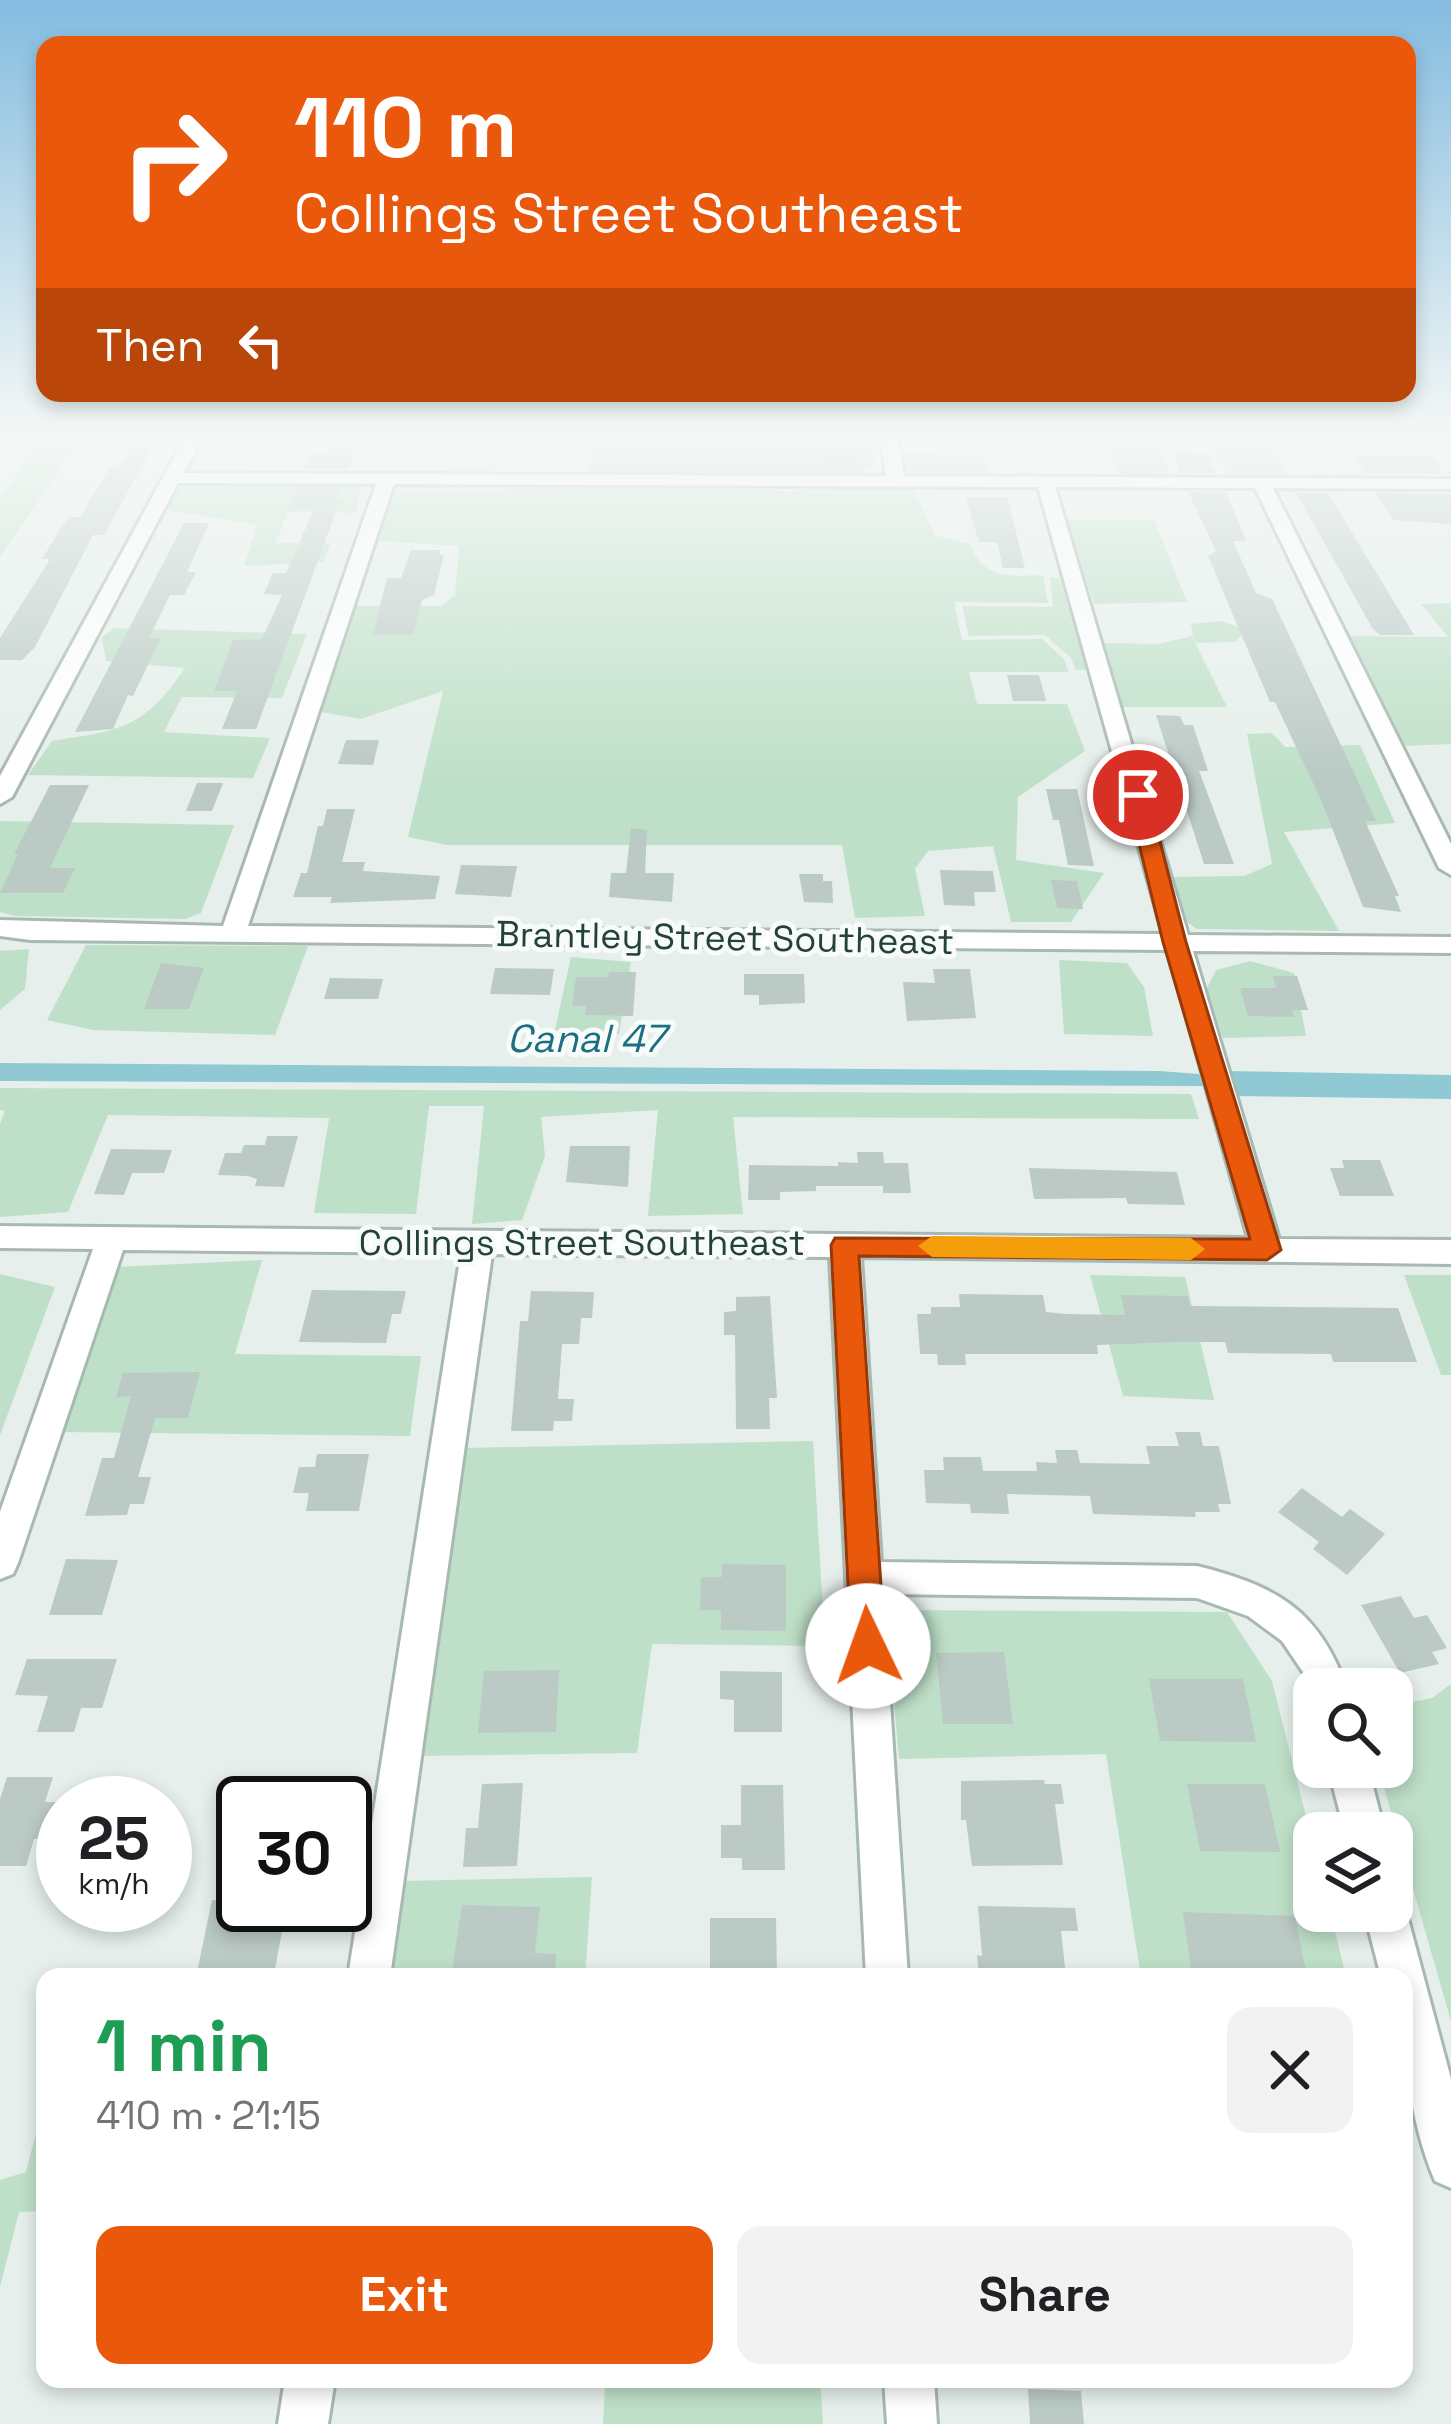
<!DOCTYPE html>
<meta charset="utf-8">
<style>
:root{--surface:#fff;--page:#f2f2f2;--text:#202124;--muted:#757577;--accent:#ea580c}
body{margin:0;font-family:"Space Grotesk",sans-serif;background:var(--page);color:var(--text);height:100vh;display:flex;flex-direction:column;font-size:45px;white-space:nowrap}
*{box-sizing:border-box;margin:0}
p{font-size:39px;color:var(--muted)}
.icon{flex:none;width:66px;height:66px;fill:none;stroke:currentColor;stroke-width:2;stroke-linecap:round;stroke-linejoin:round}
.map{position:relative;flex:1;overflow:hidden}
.details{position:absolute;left:36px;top:1968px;width:1377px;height:420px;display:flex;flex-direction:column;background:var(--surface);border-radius:24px;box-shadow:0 6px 18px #0003}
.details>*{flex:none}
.hud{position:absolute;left:36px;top:36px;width:1380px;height:366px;border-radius:24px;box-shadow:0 6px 18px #0003;background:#ea580c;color:#fff;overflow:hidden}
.tools{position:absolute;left:1293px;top:1668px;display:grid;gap:24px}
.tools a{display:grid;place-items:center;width:120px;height:120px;border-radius:24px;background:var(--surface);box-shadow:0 6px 18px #0003;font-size:60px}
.speed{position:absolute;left:36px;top:1776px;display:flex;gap:24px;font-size:60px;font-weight:700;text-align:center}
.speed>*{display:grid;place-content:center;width:156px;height:156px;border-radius:50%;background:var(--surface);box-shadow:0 6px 18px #0003;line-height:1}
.speed small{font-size:30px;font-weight:400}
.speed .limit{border:6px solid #111;border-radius:18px;background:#fff;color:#111}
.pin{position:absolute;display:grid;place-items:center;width:102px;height:102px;color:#fff;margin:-51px;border:6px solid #fff;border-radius:50%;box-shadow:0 3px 12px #0007}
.me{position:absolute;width:132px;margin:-66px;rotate:357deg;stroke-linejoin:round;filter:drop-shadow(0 0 9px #0008)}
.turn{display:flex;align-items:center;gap:42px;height:252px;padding:0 60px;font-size:54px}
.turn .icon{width:156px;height:156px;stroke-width:2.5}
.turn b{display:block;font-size:84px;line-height:102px}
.then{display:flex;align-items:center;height:114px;padding:0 60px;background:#0003;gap:24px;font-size:45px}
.round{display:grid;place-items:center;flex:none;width:126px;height:126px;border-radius:24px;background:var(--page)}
.head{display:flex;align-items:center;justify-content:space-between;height:204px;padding:0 60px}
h1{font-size:72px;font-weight:800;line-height:90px;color:#1e9e55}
.primary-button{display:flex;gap:24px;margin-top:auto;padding:24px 60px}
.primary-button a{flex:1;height:138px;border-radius:24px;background:var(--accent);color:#fff;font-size:48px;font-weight:800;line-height:138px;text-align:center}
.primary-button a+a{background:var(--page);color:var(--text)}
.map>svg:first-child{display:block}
.green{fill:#bfe0c8}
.water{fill:#8ec9d4}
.building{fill:#bbcac4}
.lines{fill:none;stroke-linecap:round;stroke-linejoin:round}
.minor-casing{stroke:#a8b8b2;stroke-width:6}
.minor{fill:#fff;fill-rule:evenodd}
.route{fill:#ea580c;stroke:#983908;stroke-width:3}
.slow{fill:#f59e0b}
.labels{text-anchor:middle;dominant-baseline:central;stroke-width:10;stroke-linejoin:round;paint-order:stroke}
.street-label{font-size:36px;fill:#24423a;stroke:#f7fbf9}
.water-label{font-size:39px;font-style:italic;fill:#1c6f80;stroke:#f7fbf9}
</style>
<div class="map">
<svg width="1451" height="2424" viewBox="0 0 1451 2424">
<rect width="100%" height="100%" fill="#e6efeb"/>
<path class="green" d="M42,439H81L0,557V499Z
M595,439H873L876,465L856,475L587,472Z
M1073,439H1159L1170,476L1117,477L1104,439Z
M1205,439H1270L1288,475L1229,474Z
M898,452L984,454L990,477L913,475Z
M912,486L935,535L970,544C984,580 1009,576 1043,575L1048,603L954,602L962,640L1042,639L1063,658L1069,672H969L977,704H1067L1085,751L1018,797L1016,860L1104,873L1071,922H1011L993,846L928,851L915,869L925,916L855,918L842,845H447L408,837L443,691L361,719L321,712L355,606H441L455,595L459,546L380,541L388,501L396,490L741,487L792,492L798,487Z
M179,487H361L356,513L288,512L275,543H331L324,562L244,566L257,525L166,510Z
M1066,520H1154L1187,602L1094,604Z
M1050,577L1060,578L1087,670H1076L1071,658L1045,635L969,636L962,606L1053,607Z
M1451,603V744L1404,746L1349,636L1448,637L1421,604Z
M1221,621L1247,630L1235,642L1195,643L1227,707H1123L1102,643L1158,644L1193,636L1191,624Z
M114,628L307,634L282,698L182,697L164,732L270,738L253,778L28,775L52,741C122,730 143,729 185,668L106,661L102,637Z
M1272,733L1285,747L1360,745L1395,823L1284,832L1339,931L1197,929L1185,921L1167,877L1244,876L1272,864L1247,734Z
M0,821L234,825L201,913L185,919L14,916L0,912Z
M86,945L308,946L275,1035L93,1030L47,1020Z
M29,949L25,989L0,1010V951Z
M571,957L631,962L619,1034H554Z
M1059,960L1127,963L1144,987L1153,1036L1064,1034Z
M1250,961L1294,973L1306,1036L1223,1038L1206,990L1216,970Z
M0,1088L1191,1094L1199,1119L733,1117L743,1214L648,1216L658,1110L541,1117L545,1156L522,1220L472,1224L484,1106H429L416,1214L314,1213L329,1118L108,1115L68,1212L0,1217V1124L5,1111L0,1110Z
M262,1260L235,1354L421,1356L410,1436L60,1432L117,1267Z
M0,1274L55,1287L0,1435Z
M1090,1275L1185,1277L1214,1400L1123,1396Z
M1404,1275H1451V1375H1441Z
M813,1441L825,1646L652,1644L637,1753L419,1756L465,1448Z
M886,1610L1227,1612L1272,1681L1314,1848V1911H1330L1346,1977H1141L1106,1754L899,1759Z
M1451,1684V2021L1378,1767H1392V1706L1432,1698Z
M592,1877L585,1977H389L401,1881Z
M45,2098V2211L19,2212L0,2287V2180L26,2172Z
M401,2379H820L823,2424H603L605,2384Z"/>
<path class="water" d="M0,1063L1159,1071L1199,1074L1203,1086L0,1081Z
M1226,1071L1451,1075V1099L1234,1096Z"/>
<path class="building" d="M135,439H157L104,535H93L35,647L22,660H0V638L50,559H42L62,526L71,517H80L111,466L119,467Z
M818,445H854L856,465H819Z
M328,448H356L348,469H305L311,454H326Z
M1172,450L1208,454L1217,473H1180Z
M1406,456H1432L1444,474H1365L1354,457Z
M297,488H340L335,501H340L256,729H222L237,691H214L233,640L262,639L282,595L264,594L273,573H286L314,509H288Z
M1188,492H1226L1246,541H1233L1256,593L1272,599L1356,777L1376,821H1365L1399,896H1395L1401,912L1363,907L1321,800L1275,702H1270L1208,556L1216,551Z
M1296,493H1328L1414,635H1380L1373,629Z
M1376,493L1451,494V524L1393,520Z
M966,497H1007L1025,568H1003L997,542H979Z
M184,523H209L187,572H196L184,595H170L149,638H161L133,696L128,695L113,729L75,732Z
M411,550H441L439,555H444L434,595L422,600L413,635L373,634L387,578H401Z
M1007,675H1039L1046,701H1013Z
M1156,715L1180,716L1184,725H1193L1208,771H1199L1234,864H1204Z
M346,740H379L373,765L338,764Z
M197,783H223L212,811H186Z
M50,785H89L50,868H75L63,893H0L18,854H14Z
M1046,789H1077L1094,866L1068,865L1059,820H1053Z
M327,809H355L342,862H365L363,871L440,876L435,899L330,903L332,897H293L301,873H307L318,826H323Z
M631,828L647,830L645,873H674L672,902L609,897L611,873H626Z
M461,865L517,866L511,897L455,894Z
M940,870L993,871L996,892H974L975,906L944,905Z
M799,874H823V881H832L833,903L804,902Z
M1051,880L1077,881L1083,909L1057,908Z
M161,963L204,968L189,1009H144Z
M495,968L554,969L550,995L490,994Z
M933,969H970L976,1018L907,1021L903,982L935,983Z
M609,972H636L633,1016L585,1015L586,1006H572L576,977H608Z
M744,974H804L805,1003L759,1005V995H744Z
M1273,976H1297L1308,1010H1292L1295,1017L1248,1016L1240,988H1276Z
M330,978L383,979L378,999H324Z
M267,1136H298L284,1187L255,1186L257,1179L248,1176L218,1175L225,1153H241L244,1145H265Z
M570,1146H630L628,1187L566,1182Z
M111,1149L172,1150L164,1173H132L124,1195L94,1194Z
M857,1152H883L884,1163H908L911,1193H883V1186H816V1191L780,1192V1200H748L749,1165L838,1166V1162L858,1163Z
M1342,1160H1380L1394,1196H1340L1330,1168H1344Z
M1029,1168L1177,1172L1185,1205L1128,1204L1126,1198L1034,1199Z
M312,1290L406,1291L401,1314H392L386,1343L299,1342Z
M531,1291L594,1292L592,1318H581L579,1344H562L558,1399H574L572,1421H554L553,1431H511L520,1321H528Z
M959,1294L1043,1295L1046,1312L1066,1314L1125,1315L1121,1295L1188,1296L1190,1306L1398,1308L1417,1362H1333L1331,1354L1228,1353L1225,1342H1177L1097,1345L1098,1354H965L966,1365H938L937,1354H920L917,1314H931V1307H960Z
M770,1296L777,1398H769L770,1429H736L735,1335H724V1312L736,1311V1297Z
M200,1372L188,1418H155L138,1477H151L144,1504H130L127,1515L85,1516L102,1458H114L131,1396L116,1397L123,1373Z
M1175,1432H1200L1203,1446H1219L1231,1504H1218L1220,1512H1195L1196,1517L1093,1514L1090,1496L1007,1494L1009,1514L971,1513L970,1504L926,1503L924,1470H944L943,1457H981L983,1471H1037L1036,1462L1057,1463L1055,1450H1077L1080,1463L1150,1464L1146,1446H1179Z
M317,1454H369L359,1511H306L309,1493H293L299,1467H315Z
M1302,1488L1342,1517L1350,1509L1385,1534L1347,1575L1313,1549L1319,1542L1278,1512Z
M66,1559L118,1560L102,1615H49Z
M722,1564L786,1565V1631L721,1630V1610H700L701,1577H722Z
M1401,1596L1414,1618L1427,1615L1447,1648L1432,1652L1439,1664L1400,1673L1361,1605Z
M1004,1652L1013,1724H943L936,1653Z
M27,1659H117L102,1708H81L74,1732H37L48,1696L15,1695Z
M559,1670L556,1732L478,1733L484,1671Z
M720,1671L782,1672V1732H734V1700L720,1699Z
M1149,1679H1243L1256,1742L1160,1741Z
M7,1777H53L45,1802H60L50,1839H34L26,1866H0V1799Z
M1044,1780L1045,1784H1061L1064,1804H1055L1063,1865L972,1866L966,1820H961V1781Z
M523,1783L517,1866L463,1867L466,1828H478L482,1784Z
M1187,1784H1265L1280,1852L1200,1851Z
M741,1785H783L785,1870H742V1858H721V1825H741Z
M212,1900L287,1905L275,1969H266L265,1977H196Z
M462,1905L540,1907L535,1953L556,1954L555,1977H451Z
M978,1906L1075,1908L1078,1931H1061L1066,1977H979L977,1955L982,1956Z
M1183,1912L1295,1916L1307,1977H1192Z
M710,1918H776L777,1977H710Z
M1028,2389L1081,2391L1084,2424H1030Z"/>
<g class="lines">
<defs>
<path id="minor" d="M184,439H202L184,473L886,476L881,439H898L904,476L1451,479V489L1273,488L1451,844V875L1439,868L1255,488L1055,487L1188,935L1451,937V953L1193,951L1279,1239L1451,1240V1264L861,1257L881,1562L1197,1566C1276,1586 1319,1609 1347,1689H1314V1700L1303,1672L1282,1641L1248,1616L1197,1598L883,1594L908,1977H866L830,1257L492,1254L390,1977H348L461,1253L123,1250L18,1563L13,1574L0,1579V1512L93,1249L0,1248V1226L1248,1238L1168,950L30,940L0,936V920L223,926L376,484L178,483L12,797L0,804V776ZM394,484L1038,487L1163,934L248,926Z
M1328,1767H1368L1385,1833H1345Z
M1392,1893L1400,1896L1406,1911L1451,2079V2188L1435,2181C1407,2115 1404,2048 1404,1977H1381L1364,1911H1392Z
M285,2379H335L328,2424H278Z
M884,2379H934L937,2424H887Z"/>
</defs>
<use href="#minor" class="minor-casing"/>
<use href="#minor" class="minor"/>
</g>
<linearGradient id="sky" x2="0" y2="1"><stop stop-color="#84bce0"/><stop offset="0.56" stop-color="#f4f8f6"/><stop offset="1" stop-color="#f4f8f6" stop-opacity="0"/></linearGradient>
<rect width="1451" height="778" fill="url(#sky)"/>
<path class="route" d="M1138,788L1148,795L1186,942L1281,1250L1267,1260L859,1256L885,1646L880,1657L868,1661L856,1657L851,1646L831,1245L835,1238L1250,1239L1163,942L1127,795Z"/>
<path class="slow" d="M932,1236L1191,1238L1205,1249L1191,1260L932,1257L918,1246Z"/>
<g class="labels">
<g class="street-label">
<text transform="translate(725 938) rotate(1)">Brantley Street Southeast</text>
<text x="582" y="1243">Collings Street Southeast</text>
</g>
<g class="water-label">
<text x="586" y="1038">Canal 47</text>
</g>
</g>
</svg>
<div class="tools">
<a><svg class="icon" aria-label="search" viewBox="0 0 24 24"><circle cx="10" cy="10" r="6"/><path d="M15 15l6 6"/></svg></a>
<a><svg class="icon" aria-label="layers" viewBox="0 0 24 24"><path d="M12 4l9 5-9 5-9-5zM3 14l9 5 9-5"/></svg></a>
</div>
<div class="speed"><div>25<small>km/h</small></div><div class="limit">30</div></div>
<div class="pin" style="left:1138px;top:795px;background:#d93025"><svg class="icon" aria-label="arrive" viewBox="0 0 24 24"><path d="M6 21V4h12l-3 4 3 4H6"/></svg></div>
<svg class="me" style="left:868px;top:1646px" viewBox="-20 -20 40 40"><circle r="19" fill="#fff"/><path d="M0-13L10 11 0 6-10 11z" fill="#ea580c"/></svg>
<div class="hud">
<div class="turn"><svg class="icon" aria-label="right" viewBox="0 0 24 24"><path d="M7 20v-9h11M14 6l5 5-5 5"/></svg><div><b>110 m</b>Collings Street Southeast</div></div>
<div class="then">Then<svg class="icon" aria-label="left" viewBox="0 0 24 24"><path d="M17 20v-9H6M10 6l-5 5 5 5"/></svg></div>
</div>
<section class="details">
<div class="head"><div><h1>1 min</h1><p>410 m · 21:15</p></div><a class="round"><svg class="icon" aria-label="close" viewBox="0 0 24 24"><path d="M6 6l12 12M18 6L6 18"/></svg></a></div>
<div class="primary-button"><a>Exit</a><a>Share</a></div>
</section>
</div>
